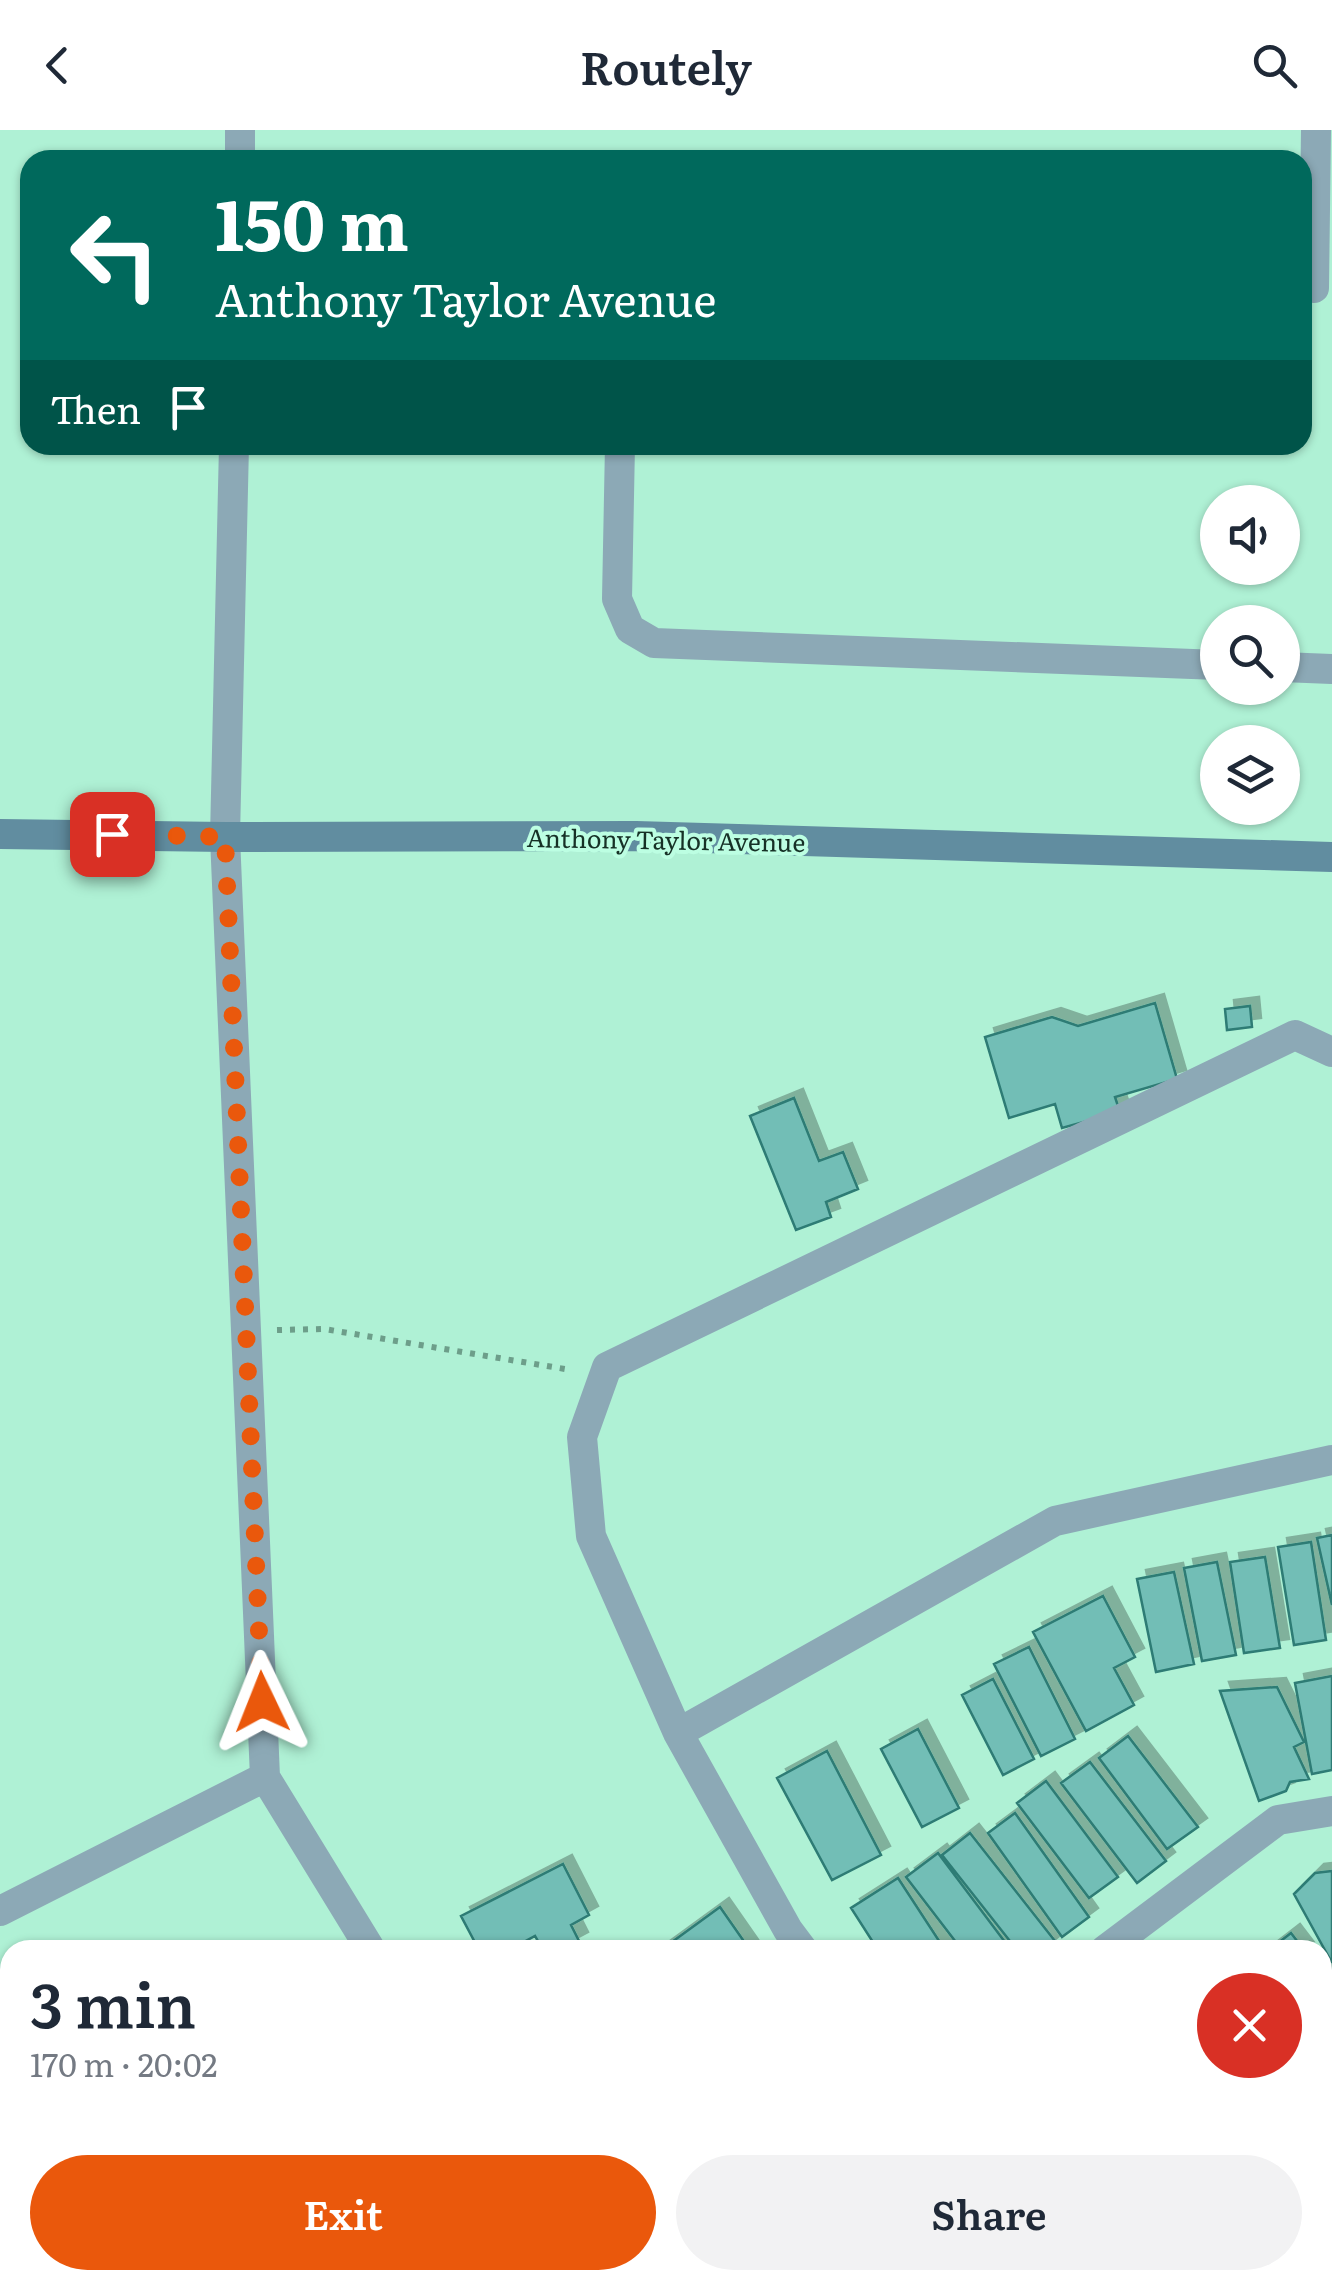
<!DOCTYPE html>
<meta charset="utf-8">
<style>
:root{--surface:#fff;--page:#f2f2f3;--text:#1f2937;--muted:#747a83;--accent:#ea580c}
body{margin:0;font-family:Literata,serif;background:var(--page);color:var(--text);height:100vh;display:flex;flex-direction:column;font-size:38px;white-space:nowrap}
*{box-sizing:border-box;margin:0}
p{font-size:32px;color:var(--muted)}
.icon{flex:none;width:55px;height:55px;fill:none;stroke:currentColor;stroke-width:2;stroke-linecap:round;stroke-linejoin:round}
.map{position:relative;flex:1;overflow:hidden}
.sheet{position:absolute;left:0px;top:1810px;width:1332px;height:350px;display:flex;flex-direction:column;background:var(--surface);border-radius:30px 30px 0 0;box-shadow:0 2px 8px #0004}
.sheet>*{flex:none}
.top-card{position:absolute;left:20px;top:20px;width:1292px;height:305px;border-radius:30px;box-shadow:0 2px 8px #0004;background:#00695c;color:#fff;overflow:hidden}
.tools{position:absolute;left:1200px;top:355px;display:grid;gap:20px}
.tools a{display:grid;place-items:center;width:100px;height:100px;border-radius:50%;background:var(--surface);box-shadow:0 2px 8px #0004;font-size:50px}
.pin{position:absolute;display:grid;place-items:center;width:85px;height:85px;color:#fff;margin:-42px;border-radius:20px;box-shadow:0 5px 15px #0006}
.me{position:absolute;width:110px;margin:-55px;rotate:358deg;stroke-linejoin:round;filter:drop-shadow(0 0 8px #0008)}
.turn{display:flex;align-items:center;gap:35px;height:210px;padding:0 30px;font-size:45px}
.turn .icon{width:130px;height:130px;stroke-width:2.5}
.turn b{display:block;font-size:70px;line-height:85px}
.then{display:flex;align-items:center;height:95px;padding:0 30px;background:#0003;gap:20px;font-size:38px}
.round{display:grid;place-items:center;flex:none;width:105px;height:105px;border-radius:52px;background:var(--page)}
.summary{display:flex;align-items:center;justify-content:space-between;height:170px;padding:0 30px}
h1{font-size:60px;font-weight:600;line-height:75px}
.primary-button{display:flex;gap:20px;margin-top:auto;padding:20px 30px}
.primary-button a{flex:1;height:115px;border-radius:60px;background:var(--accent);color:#fff;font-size:40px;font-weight:600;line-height:115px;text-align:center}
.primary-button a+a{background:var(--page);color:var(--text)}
header{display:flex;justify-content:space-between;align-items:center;height:130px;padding:0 30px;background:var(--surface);font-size:45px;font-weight:600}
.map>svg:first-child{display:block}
.building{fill:#72beb6;stroke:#2d7b74;stroke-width:2.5;filter:url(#shadow)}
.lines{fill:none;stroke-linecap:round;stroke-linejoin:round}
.path{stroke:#6d9e8a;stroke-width:6;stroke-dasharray:5 8;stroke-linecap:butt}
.street{stroke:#8ca9b6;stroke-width:30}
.secondary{stroke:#618da0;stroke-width:30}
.route{stroke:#ea580c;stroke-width:18;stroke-dasharray:0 32.4}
.labels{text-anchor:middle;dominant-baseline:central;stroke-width:8;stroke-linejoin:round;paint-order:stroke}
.street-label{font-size:25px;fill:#163126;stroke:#bcfee2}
</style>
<header><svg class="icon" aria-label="back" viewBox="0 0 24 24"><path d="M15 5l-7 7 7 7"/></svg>Routely<svg class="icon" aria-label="search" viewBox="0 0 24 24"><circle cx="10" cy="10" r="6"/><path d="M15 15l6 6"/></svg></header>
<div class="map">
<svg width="1332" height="2160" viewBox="0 0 1332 2160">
<defs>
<filter id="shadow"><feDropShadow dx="9" dy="-9" stdDeviation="0" flood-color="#0004"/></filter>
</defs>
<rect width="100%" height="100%" fill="#aff1d5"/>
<path class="building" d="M1155,873L1177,949L1115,967L1120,982L1062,998L1055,974L1009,988L985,907L1052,887L1078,896Z
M1250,876L1252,897L1227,900L1225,879Z
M794,968L819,1031L843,1022L858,1059L826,1072L831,1087L796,1100L750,986Z
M1332,1405V1475L1317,1408Z
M1311,1412L1326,1510L1294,1515L1278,1417Z
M1265,1427L1280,1518L1244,1523L1230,1432Z
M1217,1432L1236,1525L1202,1531L1184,1438Z
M1174,1442L1194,1534L1156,1542L1137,1449Z
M1103,1466L1135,1527L1114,1538L1134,1575L1086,1601L1033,1502Z
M1029,1517L1075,1609L1041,1626L994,1534Z
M1332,1546V1640L1312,1644L1295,1553Z
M993,1549L1034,1629L1003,1645L962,1565Z
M1277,1557L1304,1612L1294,1617L1309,1649L1290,1652L1286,1661L1259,1671L1220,1561Z
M918,1599L959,1678L922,1697L881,1619Z
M1128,1606L1198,1697L1167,1719L1099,1628Z
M827,1621L881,1725L832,1750L777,1648Z
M1090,1632L1166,1731L1137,1753L1061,1653Z
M1046,1651L1118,1747L1089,1768L1017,1673Z
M1015,1683L1089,1787L1062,1807L988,1703Z
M970,1703L1055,1811L1044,1820H1017L942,1725Z
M938,1723L1011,1820H962L906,1747Z
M563,1734L589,1785L571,1795L579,1811L562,1820H543L535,1806L509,1820H479L461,1786Z
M1332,1741V1833L1294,1764L1315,1743Z
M898,1748L945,1820H878L851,1778Z
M720,1777L750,1820H661Z
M1291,1803L1304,1820H1269Z
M1322,1844L1332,1857V1897L1322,1905Z
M1332,1952V1982L1322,1976V1965Z
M1322,2046L1332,2051V2095L1322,2089Z
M1126,2150H1233L1247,2160H1130L1122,2155Z
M1258,2150H1307L1300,2160H1273Z"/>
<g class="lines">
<path class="path" d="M277,1200L324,1199L571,1240"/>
<path class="street" d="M240,30V0
M1314,158L1316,0
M234,315L225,707L265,1647L371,1820
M620,315L617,469L630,499L654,513L1218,535
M1282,537L1332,539
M678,1603L1055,1391L1332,1330
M0,1781L265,1647
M803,1820L788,1800L678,1603L591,1406L582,1307L607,1237L1295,905L1332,922
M1105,1820L1278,1690L1332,1681
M1060,2150L1073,2160
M546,2160L556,2150"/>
<path class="secondary" d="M0,704L225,707L636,706L1332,727"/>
</g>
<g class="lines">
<path class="route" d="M112,704L225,707L262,1572"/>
</g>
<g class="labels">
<g class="street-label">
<text transform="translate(666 709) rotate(1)">Anthony Taylor Avenue</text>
</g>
</g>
</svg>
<div class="tools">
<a><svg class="icon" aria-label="sound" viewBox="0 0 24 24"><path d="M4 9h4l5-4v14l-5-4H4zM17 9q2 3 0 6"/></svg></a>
<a><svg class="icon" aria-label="search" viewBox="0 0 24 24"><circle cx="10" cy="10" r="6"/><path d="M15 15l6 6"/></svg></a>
<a><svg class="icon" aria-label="layers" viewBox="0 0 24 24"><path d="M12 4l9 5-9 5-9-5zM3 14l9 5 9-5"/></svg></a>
</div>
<div class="pin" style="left:112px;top:704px;background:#d93025"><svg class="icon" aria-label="arrive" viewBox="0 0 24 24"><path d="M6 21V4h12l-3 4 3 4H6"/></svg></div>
<svg class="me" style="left:262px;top:1572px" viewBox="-20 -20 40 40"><path d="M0-17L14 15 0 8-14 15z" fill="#ea580c" stroke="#fff" stroke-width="4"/></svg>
<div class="top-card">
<div class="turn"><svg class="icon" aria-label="left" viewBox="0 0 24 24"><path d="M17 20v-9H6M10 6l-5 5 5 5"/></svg><div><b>150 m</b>Anthony Taylor Avenue</div></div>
<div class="then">Then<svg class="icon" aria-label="arrive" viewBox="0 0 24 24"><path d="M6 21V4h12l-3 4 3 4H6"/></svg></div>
</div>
<section class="sheet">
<div class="summary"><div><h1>3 min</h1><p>170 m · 20:02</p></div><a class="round" style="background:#d93025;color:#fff"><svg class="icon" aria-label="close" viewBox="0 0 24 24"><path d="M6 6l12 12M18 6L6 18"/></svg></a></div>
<div class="primary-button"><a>Exit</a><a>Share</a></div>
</section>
</div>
